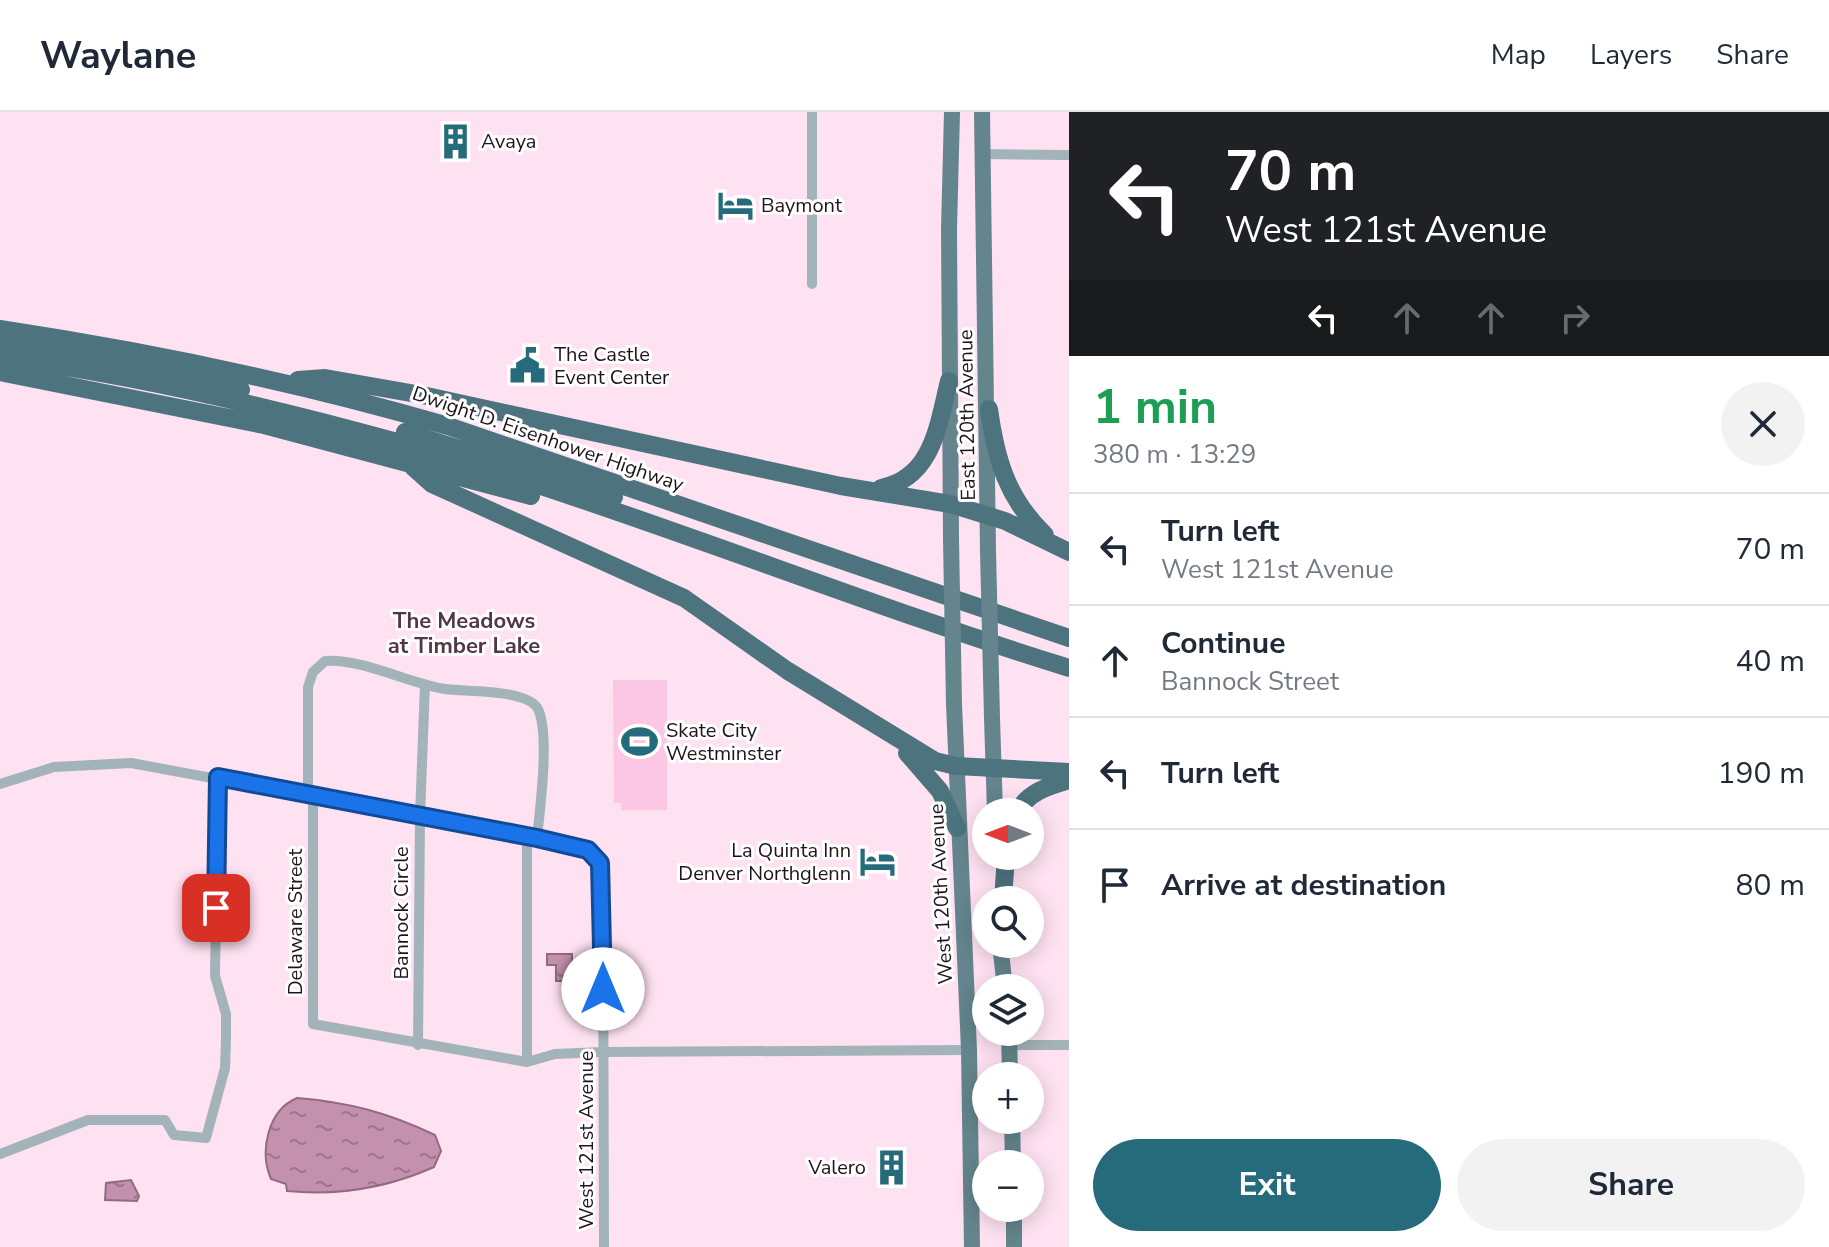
<!DOCTYPE html>
<meta charset="utf-8">
<style>
:root{--surface:#fff;--page:#f2f2f3;--text:#1f2937;--muted:#747a83;--line:#e0e1e3;--accent:#266b7b}
body{margin:0;font-family:"Nunito Sans",sans-serif;background:var(--page);color:var(--text);height:100vh;display:flex;flex-direction:column;font-size:30px;white-space:nowrap}
*{box-sizing:border-box;margin:0}
p{font-size:26px;color:var(--muted)}
.icon{flex:none;width:44px;height:44px;fill:none;stroke:currentColor;stroke-width:2;stroke-linecap:round;stroke-linejoin:round}
.map{position:relative;flex:1;overflow:hidden}
.sheet{display:flex;flex-direction:column;background:var(--surface);width:760px}
.sheet>*{flex:none}
.top-card{background:#202124;color:#fff;overflow:hidden}
.needle{width:52px;rotate:270deg}
.buttons{position:absolute;left:972px;top:686px;display:grid;gap:16px}
.buttons a{display:grid;place-items:center;width:72px;height:72px;border-radius:50%;background:var(--surface);box-shadow:0 4px 20px #0003;font-size:40px}
.pin{position:absolute;display:grid;place-items:center;width:68px;height:68px;color:#fff;margin:-34px;border-radius:16px;box-shadow:0 4px 12px #0006}
.me{position:absolute;width:88px;margin:-44px;rotate:0deg;stroke-linejoin:round;filter:drop-shadow(0 0 6px #0008)}
.turn{display:flex;align-items:center;gap:28px;height:168px;padding:0 24px;font-size:36px}
.turn .icon{width:104px;height:104px;stroke-width:2.5}
.turn b{display:block;font-size:56px;line-height:68px}
.lanes{display:flex;align-items:center;height:76px;padding:0 24px;background:#0003;justify-content:center;gap:40px;direction:ltr}
.lanes .off{opacity:.35}
.round{display:grid;place-items:center;flex:none;width:84px;height:84px;border-radius:42px;background:var(--page)}
.head{display:flex;align-items:center;justify-content:space-between;height:136px;padding:0 24px}
h1{font-size:48px;font-weight:700;line-height:60px;color:#1e9e55}
.button{display:flex;gap:16px;margin-top:auto;padding:16px 24px}
.button a{flex:1;height:92px;border-radius:48px;background:var(--accent);color:#fff;font-size:32px;font-weight:700;line-height:92px;text-align:center}
.button a+a{background:var(--page);color:var(--text)}
ul{padding:0;list-style:none}
li{display:flex;align-items:center;gap:24px;height:112px;padding:0 24px;border-top:2px solid var(--line)}
li div{flex:1}
li b{display:block;font-size:30px}
li em{font-style:normal}
header{display:flex;align-items:center;gap:48px;box-sizing:border-box;height:112px;padding:0 40px;background:var(--surface);border-bottom:2px solid var(--line)}
header strong{font-size:38px}
nav{display:flex;gap:44px;margin-inline-start:auto;font-size:28px}
main{display:flex;flex:1;min-height:0}
.map>svg:first-child{display:block}
.grass{fill:#fcc6e5}
.water{fill:url(#water-ripples);stroke:#926b82;stroke-width:2}
.lines{fill:none;stroke-linecap:round;stroke-linejoin:round}
.street{stroke:#a2b4b9;stroke-width:10}
.primary{stroke:#64858d;stroke-width:16}
.highway{stroke:#4d747e;stroke-width:18}
.primary-bridge{stroke:#64858d;stroke-width:16}
.route-casing{stroke:#114b97;stroke-width:20}
.route{stroke:#1a73e8;stroke-width:14}
.labels{text-anchor:middle;dominant-baseline:central;stroke-width:6;stroke-linejoin:round;paint-order:stroke}
.poi-label{font-size:20px;fill:#20141b;stroke:#fff;text-anchor:start}
.street-label{font-size:20px;fill:#20141b;stroke:#fff}
.neighbourhood-label{font-size:22px;font-weight:bold;fill:#523747;stroke:#fff}
</style>
<header>
<strong>Waylane</strong>
<nav><a>Map</a><a>Layers</a><a>Share</a></nav>
</header>
<main>
<div class="map">
<svg width="1069" height="1135" viewBox="0 0 1069 1135">
<defs>
<pattern id="water-ripples" width="26" height="14" patternUnits="userSpaceOnUse" patternTransform="scale(2)"><rect width="26" height="14" fill="#c390ae"/><path d="M2 4q2-2 4 0t4 0M15 11q2-2 4 0t4 0" fill="none" stroke="#9e748d"/></pattern>
</defs>
<rect width="100%" height="100%" fill="#ffe2f2"/>
<path class="grass" d="M613,568H667V698H621V691H614Z"/>
<path class="water" d="M547,842H572V869H556V853H547Z
M297,986C348,990 389,1001 435,1023L441,1039L434,1055C387,1076 338,1084 287,1079L286,1072L271,1067C259,1039 268,998 297,986Z
M131,1068L139,1084L137,1089L105,1088L106,1071Z"/>
<g class="lines">
<path class="street" d="M981,42L1069,43
M812,172V0
M0,672L54,655L131,651L537,726L596,743L603,763L604,1135
M308,682V575L313,560L325,549C360,546 408,571 445,577C466,580 528,577 538,597C550,622 540,697 537,726
M313,683V912L527,950V724
M418,933L420,704L425,573
M1010,933H1069
M527,950L555,942L603,940L969,938
M0,1042L88,1008H165L174,1023L206,1026L225,956L226,927V902L215,864L218,665"/>
<path class="primary" d="M982,0L988,439
M951,427L949,117L952,0
M954,592L969,938L972,1135
M992,606L995,700
M1000,832L1005,876
M1009,920L1010,964
M1012,1008L1013,1052
M1014,1096V1135"/>
<path class="highway" d="M0,217C152,240 301,271 448,314L1069,526
M0,232L157,258L241,278
M0,245C133,263 267,294 397,330C625,394 843,486 1069,556
M0,260L264,313L531,384
M298,268L325,266L422,283L841,374L950,392L1005,409L1069,440
M989,297C996,348 1007,386 1045,423
M405,320L614,385
M413,355L432,372L684,486L788,559L935,649L956,654L1069,660
M881,376C933,366 938,313 949,269
M907,641L940,679L957,716
M1018,700C1027,680 1049,674 1069,668
M1003,788L1006,744"/>
<path class="primary-bridge" d="M951,427L954,592
M988,439L992,606"/>
</g>
<g class="lines">
<defs>
<path id="route" d="M216,796L218,665L537,726L588,738L600,751L603,877"/>
</defs>
<use href="#route" class="route-casing"/>
<use href="#route" class="route"/>
</g>
<defs>
<symbol id="building-bare" viewBox="-9 -9 18 18"><path d="M-4-6H4V6H1V3H-1V6H-4ZM-2.5-4.3h1.7v1.8h-1.7ZM.8-4.3h1.7v1.8H.8ZM-2.5-1h1.7V.8h-1.7ZM.8-1h1.7V.8H.8Z" fill="#266b7b" stroke="#fff" stroke-width="2.5" paint-order="stroke"/></symbol>
<symbol id="hotel-bare" viewBox="-9 -9 18 18"><path d="M-6-4.5h1.5V1H6V5H4.5V3h-9V5H-6ZM-4 0a1.8 1.8 0 1 1 3.6 0ZM.5 0V-2.5h3Q6-2.5 6 0Z" fill="#266b7b" stroke="#fff" stroke-width="2.5" paint-order="stroke"/></symbol>
<symbol id="civic-bare" viewBox="-9 -9 18 18"><path d="M-.6-6.5H3V-4.5H.6V-3L4-1V1h2V6H-6V1h2V-1L-.6-3ZM-1.2 2.5V6h2.4V2.5Z" fill="#266b7b" stroke="#fff" stroke-width="2.5" paint-order="stroke"/></symbol>
<symbol id="stadium-bare" viewBox="-9 -9 18 18"><path d="M0-5a6.5 5 0 1 0 0 10a6.5 5 0 1 0 0-10ZM-3.5-1.8h7v3.6h-7Z" fill="#266b7b" stroke="#fff" stroke-width="2.5" paint-order="stroke"/></symbol>
</defs>
<g fill-rule="evenodd">
<use href="#building-bare" x="430" y="4" width="51" height="51"/>
<use href="#hotel-bare" x="710" y="68" width="51" height="51"/>
<use href="#civic-bare" x="502" y="228" width="51" height="51"/>
<use href="#stadium-bare" x="614" y="604" width="51" height="51"/>
<use href="#hotel-bare" x="852" y="724" width="51" height="51"/>
<use href="#building-bare" x="866" y="1030" width="51" height="51"/>
</g>
<g class="labels">
<g class="poi-label">
<text x="481" y="29">Avaya</text>
<text x="761" y="93">Baymont</text>
<text x="554" y="242">The Castle<tspan x="554" dy="23">Event Center</tspan></text>
<text x="666" y="618">Skate City<tspan x="666" dy="23">Westminster</tspan></text>
<text x="851" y="738" text-anchor="end">La Quinta Inn<tspan x="851" dy="23">Denver Northglenn</tspan></text>
<text x="866" y="1055" text-anchor="end">Valero</text>
</g>
<g class="street-label">
<text transform="translate(967 303) rotate(-91)">East 120th Avenue</text>
<text transform="translate(548 327) rotate(19)">Dwight D. Eisenhower Highway</text>
<text transform="translate(941 782) rotate(-93)">West 120th Avenue</text>
<text transform="translate(401 801) rotate(-90)">Bannock Circle</text>
<text transform="translate(295 810) rotate(-90)">Delaware Street</text>
<text transform="translate(586 1028) rotate(-90)">West 121st Avenue</text>
</g>
<g class="neighbourhood-label">
<text x="464" y="509">The Meadows<tspan x="464" dy="25">at Timber Lake</tspan></text>
</g>
</g>
</svg>
<div class="buttons">
<a><svg class="needle" viewBox="-14 -14 28 28"><path d="M0-13l5 13h-10z" fill="#e53935"/><path d="M0 13l5-13h-10z" fill="#747a83"/></svg></a>
<a><svg class="icon" aria-label="search" viewBox="0 0 24 24"><circle cx="10" cy="10" r="6"/><path d="M15 15l6 6"/></svg></a>
<a><svg class="icon" aria-label="layers" viewBox="0 0 24 24"><path d="M12 4l9 5-9 5-9-5zM3 14l9 5 9-5"/></svg></a>
<a>+</a>
<a>−</a>
</div>
<div class="pin" style="left:216px;top:796px;background:#d93025"><svg class="icon" aria-label="arrive" viewBox="0 0 24 24"><path d="M6 21V4h12l-3 4 3 4H6"/></svg></div>
<svg class="me" style="left:603px;top:877px" viewBox="-20 -20 40 40"><circle r="19" fill="#fff"/><path d="M0-13L10 11 0 6-10 11z" fill="#1a73e8"/></svg>
</div>
<section class="sheet">
<div class="top-card">
<div class="turn"><svg class="icon" aria-label="left" viewBox="0 0 24 24"><path d="M17 20v-9H6M10 6l-5 5 5 5"/></svg><div><b>70 m</b>West 121st Avenue</div></div>
<div class="lanes"><svg class="icon" aria-label="left" viewBox="0 0 24 24"><path d="M17 20v-9H6M10 6l-5 5 5 5"/></svg><svg class="icon off" aria-label="ahead" viewBox="0 0 24 24"><path d="M12 20V5M6 11l6-6 6 6"/></svg><svg class="icon off" aria-label="ahead" viewBox="0 0 24 24"><path d="M12 20V5M6 11l6-6 6 6"/></svg><svg class="icon off" aria-label="right" viewBox="0 0 24 24"><path d="M7 20v-9h11M14 6l5 5-5 5"/></svg></div>
</div>
<div class="head"><div><h1>1 min</h1><p>380 m · 13:29</p></div><a class="round"><svg class="icon" aria-label="close" viewBox="0 0 24 24"><path d="M6 6l12 12M18 6L6 18"/></svg></a></div>
<ul>
<li><svg class="icon" aria-label="left" viewBox="0 0 24 24"><path d="M17 20v-9H6M10 6l-5 5 5 5"/></svg><div><b>Turn left</b><p>West 121st Avenue</p></div><em>70 m</em></li>
<li><svg class="icon" aria-label="ahead" viewBox="0 0 24 24"><path d="M12 20V5M6 11l6-6 6 6"/></svg><div><b>Continue</b><p>Bannock Street</p></div><em>40 m</em></li>
<li><svg class="icon" aria-label="left" viewBox="0 0 24 24"><path d="M17 20v-9H6M10 6l-5 5 5 5"/></svg><div><b>Turn left</b></div><em>190 m</em></li>
<li><svg class="icon" aria-label="arrive" viewBox="0 0 24 24"><path d="M6 21V4h12l-3 4 3 4H6"/></svg><div><b>Arrive at destination</b></div><em>80 m</em></li>
</ul>
<div class="button"><a>Exit</a><a>Share</a></div>
</section>
</main>
